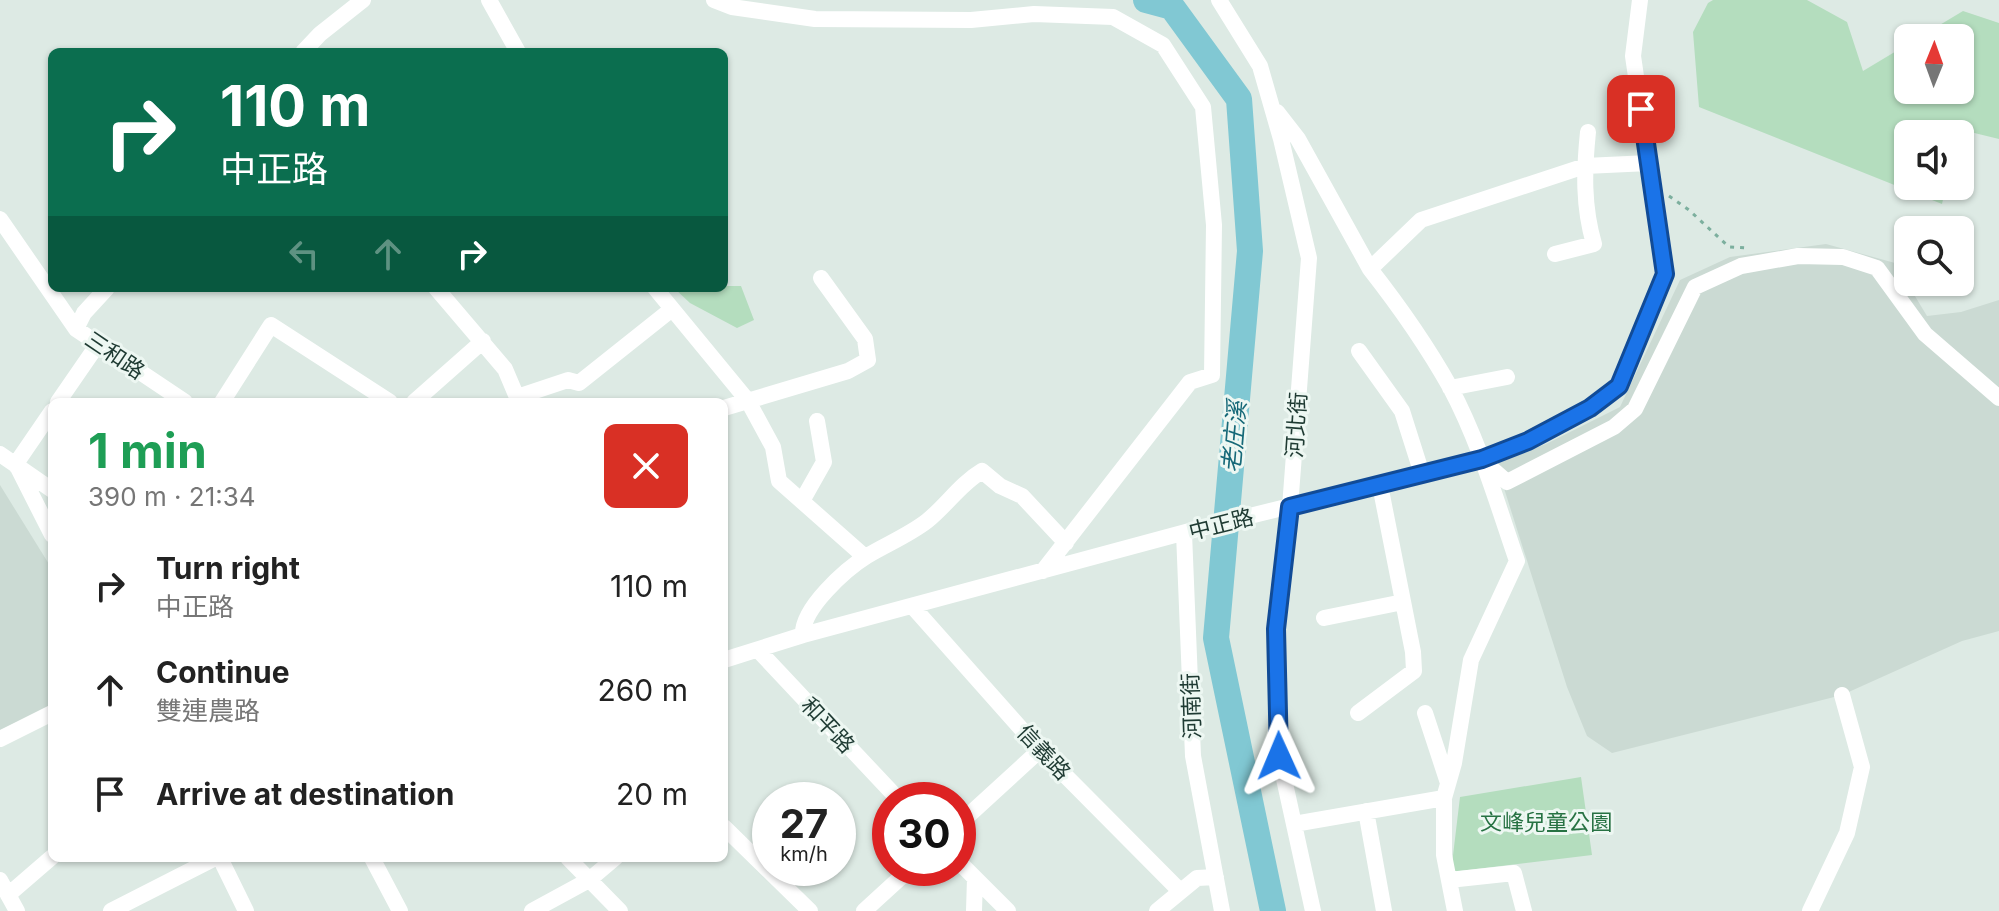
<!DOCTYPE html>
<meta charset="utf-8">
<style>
:root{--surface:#fff;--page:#f2f2f2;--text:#222;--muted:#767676}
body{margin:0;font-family:Inter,"Noto Sans TC",sans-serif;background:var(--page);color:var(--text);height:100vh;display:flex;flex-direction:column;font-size:30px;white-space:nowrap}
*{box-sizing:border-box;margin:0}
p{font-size:26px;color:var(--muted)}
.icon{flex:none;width:44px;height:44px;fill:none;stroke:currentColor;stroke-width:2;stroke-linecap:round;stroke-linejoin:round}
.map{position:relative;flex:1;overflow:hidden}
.details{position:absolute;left:48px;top:398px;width:680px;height:464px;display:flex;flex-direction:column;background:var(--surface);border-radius:12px;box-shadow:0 2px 6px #0004}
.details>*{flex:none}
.hud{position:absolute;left:48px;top:48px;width:680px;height:244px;border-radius:12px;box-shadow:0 2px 6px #0004;background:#0b6e4f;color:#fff;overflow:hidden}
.needle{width:52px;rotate:1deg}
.buttons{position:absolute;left:1894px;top:24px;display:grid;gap:16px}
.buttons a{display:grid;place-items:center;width:80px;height:80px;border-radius:12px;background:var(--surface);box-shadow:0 2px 6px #0004;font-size:40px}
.speed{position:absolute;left:752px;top:782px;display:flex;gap:16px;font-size:40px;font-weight:700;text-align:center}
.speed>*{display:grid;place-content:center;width:104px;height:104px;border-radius:50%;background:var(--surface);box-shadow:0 2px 6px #0004;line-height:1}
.speed small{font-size:20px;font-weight:400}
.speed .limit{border:12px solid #d22;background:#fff;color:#111}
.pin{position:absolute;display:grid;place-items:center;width:68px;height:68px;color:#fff;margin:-34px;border-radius:16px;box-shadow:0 4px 12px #0006}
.me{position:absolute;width:88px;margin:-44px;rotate:359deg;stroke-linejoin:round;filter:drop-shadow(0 0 6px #0008)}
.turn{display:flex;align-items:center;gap:28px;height:168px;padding:0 40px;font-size:36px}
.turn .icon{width:104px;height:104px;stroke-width:2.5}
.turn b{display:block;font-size:56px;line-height:68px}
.lanes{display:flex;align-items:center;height:76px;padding:0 40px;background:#0003;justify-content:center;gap:40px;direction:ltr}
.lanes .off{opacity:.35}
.round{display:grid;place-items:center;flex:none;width:84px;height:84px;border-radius:12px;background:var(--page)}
.summary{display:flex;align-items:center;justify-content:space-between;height:136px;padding:0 40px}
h1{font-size:48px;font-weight:700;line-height:60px;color:#1e9e55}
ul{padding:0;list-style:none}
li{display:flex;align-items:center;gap:24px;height:104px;padding:0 40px}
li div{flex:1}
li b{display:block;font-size:30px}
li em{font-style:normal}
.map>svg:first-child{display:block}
.built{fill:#cbdad3}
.green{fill:#b4ddbe}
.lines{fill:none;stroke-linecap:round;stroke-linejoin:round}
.river{stroke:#81c8d3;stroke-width:26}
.path{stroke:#7caf9e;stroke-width:3;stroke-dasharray:4 6;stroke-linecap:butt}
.minor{stroke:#fff;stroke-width:16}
.route-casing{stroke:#114b97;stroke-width:20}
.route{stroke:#1a73e8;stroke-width:14}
.labels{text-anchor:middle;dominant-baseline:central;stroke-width:6;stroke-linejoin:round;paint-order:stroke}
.street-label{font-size:22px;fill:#1e3a32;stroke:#edf7f2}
.park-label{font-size:22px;fill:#277243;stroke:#edf7f2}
.water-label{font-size:24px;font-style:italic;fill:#166978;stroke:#edf7f2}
</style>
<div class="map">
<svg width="1999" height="911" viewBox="0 0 1999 911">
<rect width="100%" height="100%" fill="#ddeae4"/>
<path class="built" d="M1826,244L1895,263L1927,316L1961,312L1999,300V631L1962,641L1842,695L1612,753L1587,736L1567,687L1496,463L1546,444L1620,407L1680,280L1730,257Z
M0,485L52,569V706L0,730Z"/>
<path class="green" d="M1713,0H1807L1847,22L1863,71L1908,44V90H1960V38H1918L1963,11L1999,23V139L1958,129L1956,134H1908V186H1946L1942,204L1699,107L1693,32L1708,3Z
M724,286H741L754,320L737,328L690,303L674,288Z
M1581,777L1592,855L1451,872L1460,797Z"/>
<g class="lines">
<path class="river" d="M1146,0L1172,7L1239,99L1250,251L1216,638L1273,911"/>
<path class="path" d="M1669,196L1689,210L1729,247L1750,248"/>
<path class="minor" d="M489,0L518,52
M714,0L732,7L815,19L971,20L1034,14L1113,17L1163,45L1203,107L1214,225L1212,375L1190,382L1043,571
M1219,0L1260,66L1281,139L1309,258L1290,507L1276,629L1279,756L1313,911
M303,52L320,34L363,0
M1277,112L1298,139L1370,269
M0,219L76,329L185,402
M1555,254L1594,244C1583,206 1584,171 1588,132
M436,288L505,369L519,402
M655,288L748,401L773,447L779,481L865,557
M76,329L84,313L107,288
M1359,351L1402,411L1422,474
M1450,388L1507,377
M517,397L568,380L579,383L672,309
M58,402L98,344
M222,402L271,325L390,402
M414,402L483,341
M724,408L848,371L868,360L865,339L821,278
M0,454L52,490
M1483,461L1507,482L1614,427L1635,409L1695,287L1741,266L1798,256L1843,257L1877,268L1925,334L1999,398
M15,465L52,411
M18,468L52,535
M802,501L824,462L817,421
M1184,533L1193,756L1222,911
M913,607L1040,750L1180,891
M1324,618L1403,602
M803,635C801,609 846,569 867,556C887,544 909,535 927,521C947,505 960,484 982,471L1000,486L1022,496L1066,543
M758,650L899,800
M724,660L803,635L1197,529L1482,459L1525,443L1590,408L1619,386L1665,274L1633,56L1640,0
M1358,713L1414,671L1413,652L1380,485
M1425,713L1448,783
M0,739L52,713
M1444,798V855L1455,911
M1366,811L1384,911
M1294,824L1444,798L1454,763L1471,660L1517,561C1497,503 1479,441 1450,387C1427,346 1399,306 1370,269L1421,220L1585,166L1649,163
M958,825L1040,750
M724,827L810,911
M220,858L246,911
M372,858L400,911
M568,858L620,911
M958,861L1008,911
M0,880L17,911
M1449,880L1514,873L1524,911
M8,895L52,857
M111,911L215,858
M532,911L589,880L615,858
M864,911L911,868
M974,911L975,878
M1157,911L1197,878L1216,877
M1810,911L1847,833L1862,767L1842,695"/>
</g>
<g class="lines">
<defs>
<path id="route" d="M1279,756L1276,629L1290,507L1482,459L1528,441L1590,408L1619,386L1665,274L1641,109"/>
</defs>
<use href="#route" class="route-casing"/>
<use href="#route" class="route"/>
</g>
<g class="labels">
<g class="street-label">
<text transform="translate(115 355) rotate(34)">三和路</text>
<text transform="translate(1296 425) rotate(-86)">河北街</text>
<text transform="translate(1221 524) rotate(-14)">中正路</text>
<text transform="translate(1191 706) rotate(-92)">河南街</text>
<text transform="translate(828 725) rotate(47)">和平路</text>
<text transform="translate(1044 752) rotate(47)">信義路</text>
</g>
<g class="park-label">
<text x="1546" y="822">文峰兒童公園</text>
</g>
<g class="water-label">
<text transform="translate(1234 437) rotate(-85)">老庄溪</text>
</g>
</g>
</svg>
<div class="buttons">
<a><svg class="needle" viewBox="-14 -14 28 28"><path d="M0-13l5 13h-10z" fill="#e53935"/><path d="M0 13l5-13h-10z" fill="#767676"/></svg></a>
<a><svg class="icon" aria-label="sound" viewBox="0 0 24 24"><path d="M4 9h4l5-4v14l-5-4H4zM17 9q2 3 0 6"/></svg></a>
<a><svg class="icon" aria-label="search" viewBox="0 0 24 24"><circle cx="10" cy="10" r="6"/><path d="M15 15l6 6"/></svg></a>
</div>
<div class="speed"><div>27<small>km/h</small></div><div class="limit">30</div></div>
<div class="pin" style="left:1641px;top:109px;background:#d93025"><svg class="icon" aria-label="arrive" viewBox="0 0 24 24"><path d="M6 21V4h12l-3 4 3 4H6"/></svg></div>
<svg class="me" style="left:1279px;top:756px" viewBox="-20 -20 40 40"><path d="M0-17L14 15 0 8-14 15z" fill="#1a73e8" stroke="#fff" stroke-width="4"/></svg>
<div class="hud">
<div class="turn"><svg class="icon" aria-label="right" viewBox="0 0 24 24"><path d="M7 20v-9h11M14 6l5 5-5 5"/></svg><div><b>110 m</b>中正路</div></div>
<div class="lanes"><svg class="icon off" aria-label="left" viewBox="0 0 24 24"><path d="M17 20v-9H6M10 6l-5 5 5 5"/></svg><svg class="icon off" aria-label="ahead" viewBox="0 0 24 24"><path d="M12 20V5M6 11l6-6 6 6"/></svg><svg class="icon" aria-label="right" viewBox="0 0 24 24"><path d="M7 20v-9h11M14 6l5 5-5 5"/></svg></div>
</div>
<section class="details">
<div class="summary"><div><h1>1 min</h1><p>390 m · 21:34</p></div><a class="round" style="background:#d93025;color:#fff"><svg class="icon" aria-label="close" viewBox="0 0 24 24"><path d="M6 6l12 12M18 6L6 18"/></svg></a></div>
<ul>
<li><svg class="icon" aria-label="right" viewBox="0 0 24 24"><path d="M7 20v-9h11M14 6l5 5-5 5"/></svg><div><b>Turn right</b><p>中正路</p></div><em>110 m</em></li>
<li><svg class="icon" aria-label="ahead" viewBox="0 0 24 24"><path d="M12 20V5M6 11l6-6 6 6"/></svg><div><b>Continue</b><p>雙連農路</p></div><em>260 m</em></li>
<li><svg class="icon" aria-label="arrive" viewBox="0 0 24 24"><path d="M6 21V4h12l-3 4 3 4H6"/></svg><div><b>Arrive at destination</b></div><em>20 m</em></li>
</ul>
</section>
</div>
